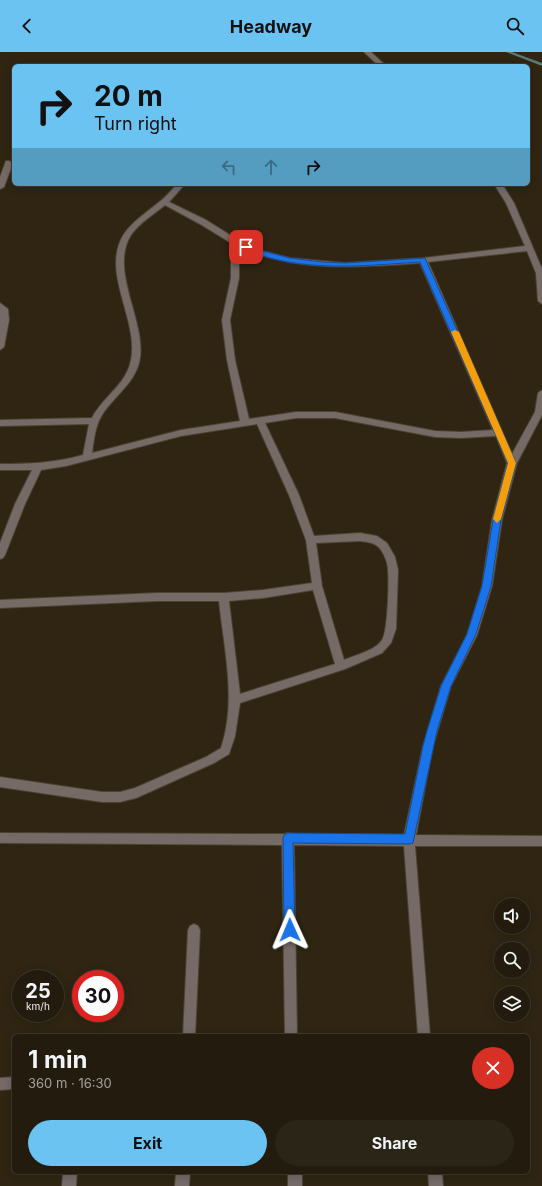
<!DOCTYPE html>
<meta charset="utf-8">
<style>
:root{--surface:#231c0e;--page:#2b2517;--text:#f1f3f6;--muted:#a3a19e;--line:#403a2e;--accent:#6bc3f2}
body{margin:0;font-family:Inter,sans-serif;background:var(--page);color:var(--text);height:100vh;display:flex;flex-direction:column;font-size:15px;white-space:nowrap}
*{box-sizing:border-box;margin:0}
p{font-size:13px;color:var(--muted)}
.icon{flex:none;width:22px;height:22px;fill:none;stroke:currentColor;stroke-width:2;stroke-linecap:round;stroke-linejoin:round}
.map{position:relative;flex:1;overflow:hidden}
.panel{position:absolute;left:12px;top:982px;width:518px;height:140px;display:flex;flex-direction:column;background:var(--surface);border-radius:6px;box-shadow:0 2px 10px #0003,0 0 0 1px var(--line)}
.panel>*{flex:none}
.hud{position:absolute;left:12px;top:12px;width:518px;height:122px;border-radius:6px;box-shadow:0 2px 10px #0003,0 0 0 1px var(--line);background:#6bc3f2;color:#111;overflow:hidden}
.tools{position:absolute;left:494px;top:846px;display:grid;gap:8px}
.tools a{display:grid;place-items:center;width:36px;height:36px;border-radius:50%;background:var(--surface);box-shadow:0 2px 10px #0003,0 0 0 1px var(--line);font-size:20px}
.speed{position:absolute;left:12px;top:918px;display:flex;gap:8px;font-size:20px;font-weight:700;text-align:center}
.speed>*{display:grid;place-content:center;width:52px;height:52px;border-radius:50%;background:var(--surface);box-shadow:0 2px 10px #0003,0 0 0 1px var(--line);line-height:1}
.speed small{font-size:10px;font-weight:400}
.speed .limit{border:6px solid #d22;background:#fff;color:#111}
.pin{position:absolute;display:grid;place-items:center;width:34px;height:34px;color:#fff;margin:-17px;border-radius:8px;box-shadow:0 2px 6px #0006}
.me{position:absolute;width:44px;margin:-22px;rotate:359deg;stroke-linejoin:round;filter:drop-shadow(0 0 3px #0008)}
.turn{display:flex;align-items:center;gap:14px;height:84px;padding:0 16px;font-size:18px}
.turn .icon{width:52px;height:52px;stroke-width:2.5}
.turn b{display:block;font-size:28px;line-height:34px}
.lanes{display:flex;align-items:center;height:38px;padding:0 16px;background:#0003;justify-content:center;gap:20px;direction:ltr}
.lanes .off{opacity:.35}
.round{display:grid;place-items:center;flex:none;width:42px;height:42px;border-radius:21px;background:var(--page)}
.overview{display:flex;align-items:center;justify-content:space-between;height:68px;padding:0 16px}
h1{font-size:24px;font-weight:700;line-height:30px}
.primary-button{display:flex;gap:8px;margin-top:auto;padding:8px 16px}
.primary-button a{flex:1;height:46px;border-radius:24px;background:var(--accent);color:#111;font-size:16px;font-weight:700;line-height:46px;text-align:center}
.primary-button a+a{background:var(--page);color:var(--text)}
header{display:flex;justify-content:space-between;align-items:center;height:52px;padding:0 16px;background:var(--accent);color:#111;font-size:18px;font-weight:700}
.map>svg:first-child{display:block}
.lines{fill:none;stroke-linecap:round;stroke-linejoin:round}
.stream{fill:#56797b;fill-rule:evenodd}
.minor-casing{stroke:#4c4331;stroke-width:2}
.minor{fill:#766a67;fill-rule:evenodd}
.route{fill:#1a73e8;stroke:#114b97}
.slow{fill:#f59e0b}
</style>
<header><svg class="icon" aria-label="back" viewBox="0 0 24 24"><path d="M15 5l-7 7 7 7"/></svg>Headway<svg class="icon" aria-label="search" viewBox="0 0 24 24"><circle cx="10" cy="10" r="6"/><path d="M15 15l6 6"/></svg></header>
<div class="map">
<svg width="542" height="1134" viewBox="0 0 542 1134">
<rect width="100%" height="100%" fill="#2f2512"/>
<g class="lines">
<path class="stream" d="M506,0H512L542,11V14Z"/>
<defs>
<path id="minor" d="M364,0H371L386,14H379Z
M6,109H9L13,111L4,135L0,137V125Z
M177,132H185L169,150L206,168L238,188L259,198L290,206L345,211L423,206L525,194L506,151L494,132H502L514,151L542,217V252L538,249L536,221L527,199L428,210L512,402L535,360L538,341L542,338V363L517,411L502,468L492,534L477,583L451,634L433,694L416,783L542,784V794H415L430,984H418L404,794L294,793L297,984H285L282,793L0,791V781L284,782L288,781L292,782L404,783L423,694L441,634L467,583L482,534L492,468L507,411L496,384L461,386L435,385L335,366H296L265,371L299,443L314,484L360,481L377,484L387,491L395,505L398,518L396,577L391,591L382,601L345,617L240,651L235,684L229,702L214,711L136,746L120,750H102L0,735V725L102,740H120L135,736L206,705L221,696C237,649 224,597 219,549H157L0,556V548L157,541H224L263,538L312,531L306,488L289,443L257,372L181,384L66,414L41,418L25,452L5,503L3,506L0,507V491L15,452L32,418H0V412C29,412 55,411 83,403L89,372L0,374V368L92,366C102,346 124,334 130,312C142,271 99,221 124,182C133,169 146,161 158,151C165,146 171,139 177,132ZM165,153L200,172L231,191V226L222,268L227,308L240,369L181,378L92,401C94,388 95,374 102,363C113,345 133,333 139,311C149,273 108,219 131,183C139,171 153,163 165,153ZM239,195C296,221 359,215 420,211L493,378L461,380L435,379L335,360H296L249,367L235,308L230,268L239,226ZM360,489C368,490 377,491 381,498C385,504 388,512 388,518C389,531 388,579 382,588C375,599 355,603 344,608L322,534L316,491ZM313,538L335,612L240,642L229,549L263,546Z
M0,251L8,257L9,268L4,295L0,298Z
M194,872L198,874L200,878L195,984H183L188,878L190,874Z
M14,1025V1037L0,1038V1026Z
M63,1120H77L76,1134H62Z
M176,1120H190L189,1134H175Z
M288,1120H302V1134H288Z
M428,1120H442L443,1134H429Z"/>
</defs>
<use href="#minor" class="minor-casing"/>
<use href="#minor" class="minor"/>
</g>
<path class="route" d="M246,193L259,198L290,206L323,210L345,211L425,206L516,411L501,468L491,534L476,582L451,634L437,679L413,791L409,792L293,791L295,878L293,881L290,883L286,881L284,878L283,786L284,783L288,781L405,782L423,694L427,679L441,634L467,582L482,534L493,468L508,411L420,210C361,214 300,221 244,197L243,195Z"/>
<path class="slow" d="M455,278L459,280L516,411L501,467L497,471L493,467L508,411L451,280Z"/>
</svg>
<div class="tools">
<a><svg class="icon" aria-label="sound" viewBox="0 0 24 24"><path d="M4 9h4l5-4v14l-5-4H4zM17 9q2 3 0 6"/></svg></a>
<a><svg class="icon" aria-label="search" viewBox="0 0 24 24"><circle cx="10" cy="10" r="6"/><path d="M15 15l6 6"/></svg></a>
<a><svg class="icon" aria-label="layers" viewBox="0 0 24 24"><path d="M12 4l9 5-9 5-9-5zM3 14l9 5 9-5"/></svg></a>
</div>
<div class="speed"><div>25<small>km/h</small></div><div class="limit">30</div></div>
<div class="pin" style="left:246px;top:195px;background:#d93025"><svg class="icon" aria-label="arrive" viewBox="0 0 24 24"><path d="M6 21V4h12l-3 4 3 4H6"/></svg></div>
<svg class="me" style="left:290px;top:878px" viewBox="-20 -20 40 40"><path d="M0-17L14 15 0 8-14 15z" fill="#1a73e8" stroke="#fff" stroke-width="4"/></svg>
<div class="hud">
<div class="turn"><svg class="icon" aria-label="right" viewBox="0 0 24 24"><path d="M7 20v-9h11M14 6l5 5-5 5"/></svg><div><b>20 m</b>Turn right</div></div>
<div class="lanes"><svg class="icon off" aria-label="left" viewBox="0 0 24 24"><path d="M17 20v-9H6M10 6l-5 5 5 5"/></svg><svg class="icon off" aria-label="ahead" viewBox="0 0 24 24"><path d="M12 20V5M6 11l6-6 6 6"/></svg><svg class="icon" aria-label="right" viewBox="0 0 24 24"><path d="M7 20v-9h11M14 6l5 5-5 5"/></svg></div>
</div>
<section class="panel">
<div class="overview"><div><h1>1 min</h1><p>360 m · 16:30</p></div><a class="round" style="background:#d93025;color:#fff"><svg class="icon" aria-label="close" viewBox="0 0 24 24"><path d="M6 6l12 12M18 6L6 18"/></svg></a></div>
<div class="primary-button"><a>Exit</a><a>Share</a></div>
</section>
</div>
